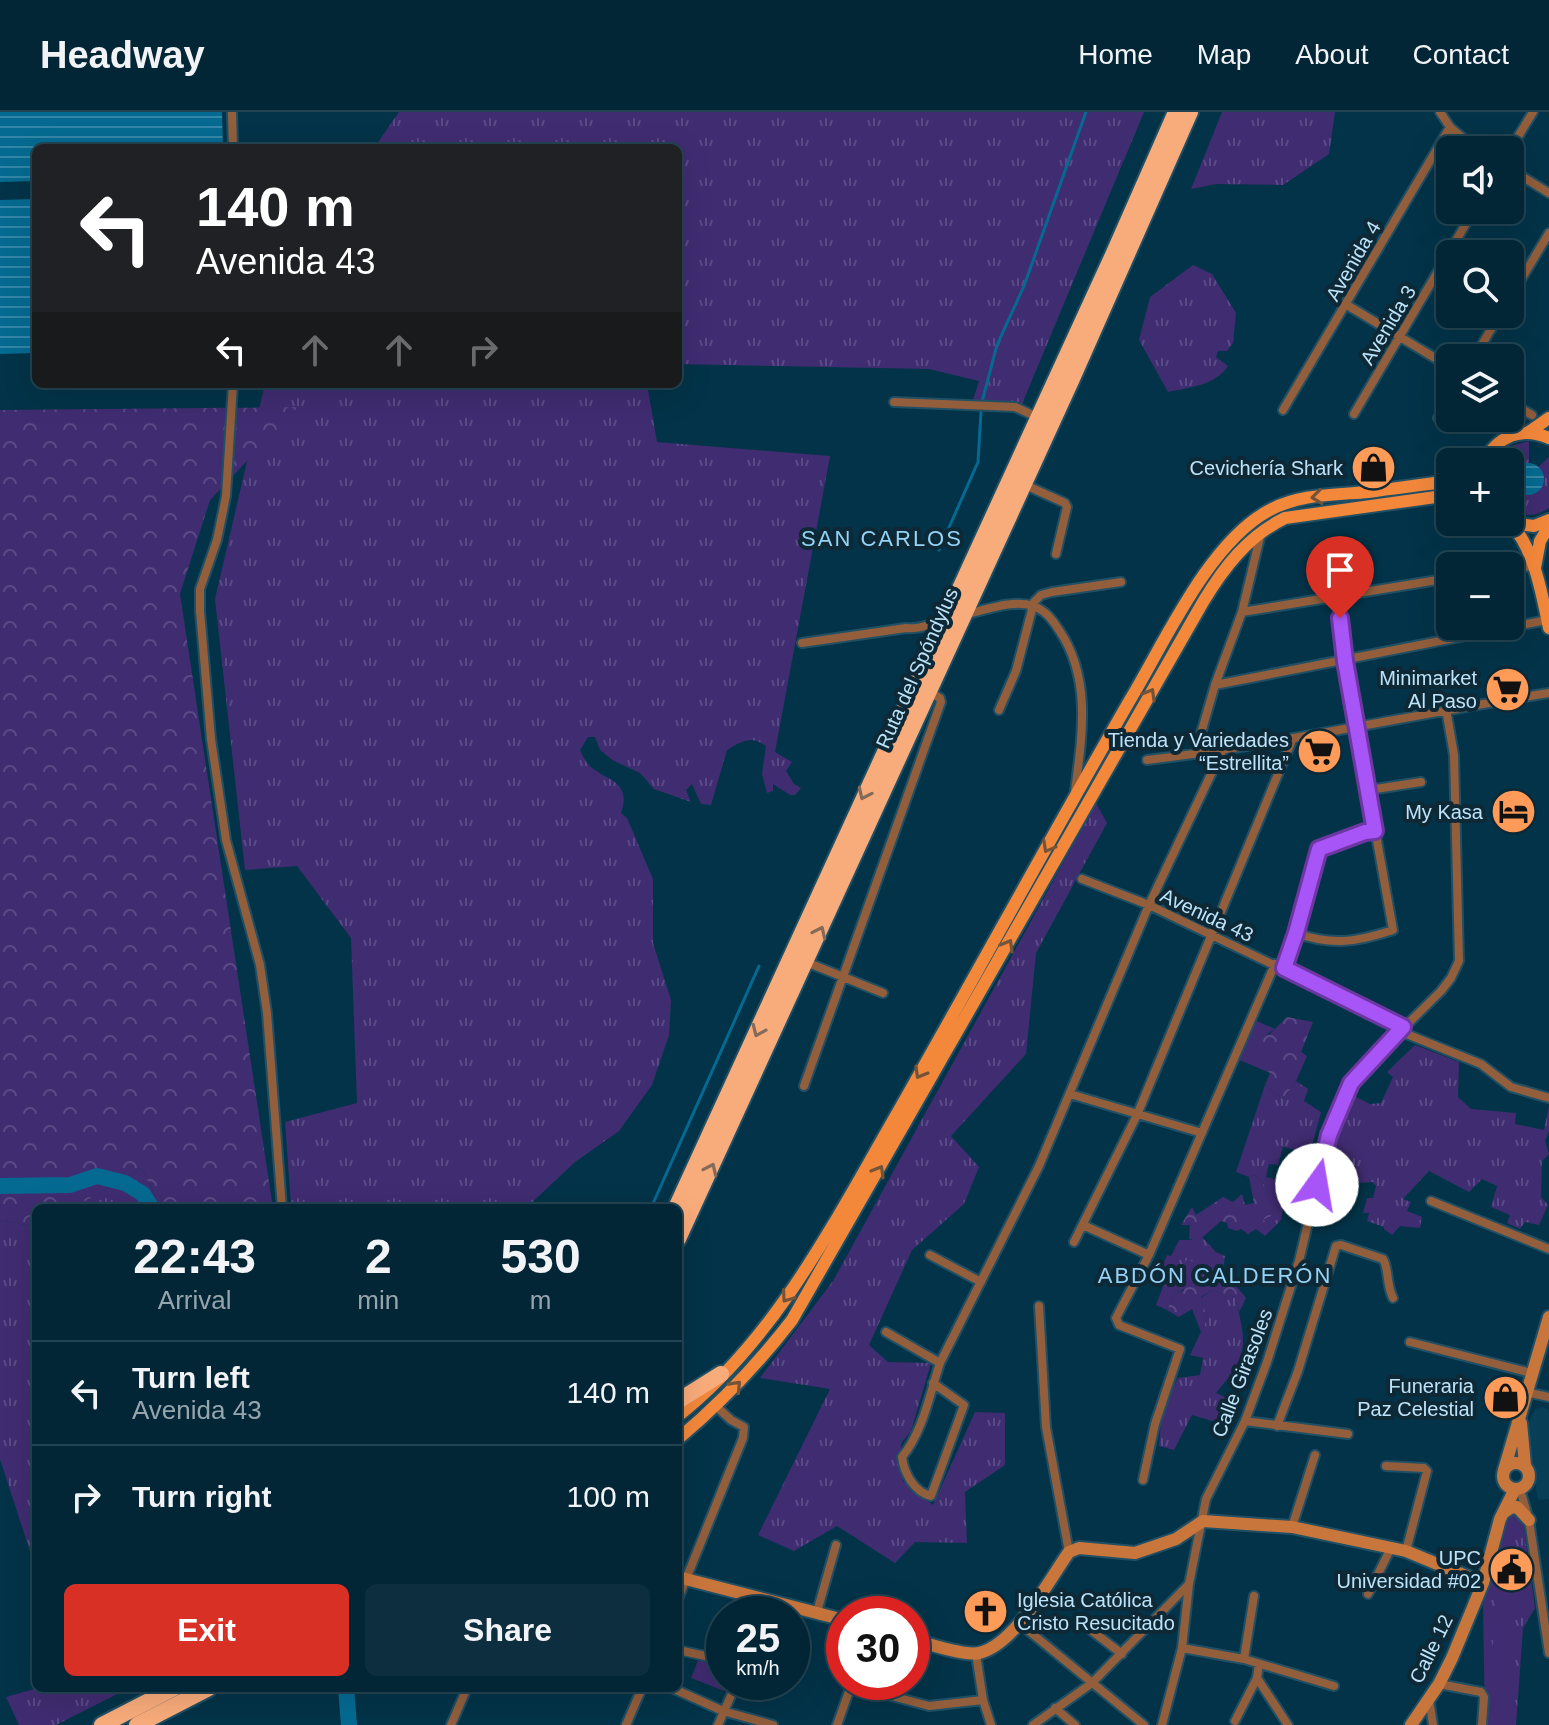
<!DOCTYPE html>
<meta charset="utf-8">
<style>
:root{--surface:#022636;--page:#0c2e3e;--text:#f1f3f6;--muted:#96a5ad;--line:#234351;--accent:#d93025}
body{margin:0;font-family:Helvetica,sans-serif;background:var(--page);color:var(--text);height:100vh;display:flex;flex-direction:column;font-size:30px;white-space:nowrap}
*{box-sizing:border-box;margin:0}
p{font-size:26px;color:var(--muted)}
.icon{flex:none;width:44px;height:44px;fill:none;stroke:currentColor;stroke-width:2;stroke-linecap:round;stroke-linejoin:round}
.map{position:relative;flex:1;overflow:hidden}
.sheet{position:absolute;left:32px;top:1092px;width:650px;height:488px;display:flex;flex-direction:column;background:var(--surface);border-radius:12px;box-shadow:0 8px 32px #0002,0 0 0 2px var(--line)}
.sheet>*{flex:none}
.hud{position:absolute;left:32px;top:32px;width:650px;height:244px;border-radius:12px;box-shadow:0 8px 32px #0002,0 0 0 2px var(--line);background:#202124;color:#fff;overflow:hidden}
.fabs{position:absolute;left:1436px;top:24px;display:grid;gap:16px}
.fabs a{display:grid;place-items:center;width:88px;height:88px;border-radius:12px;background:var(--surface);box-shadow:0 8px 32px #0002,0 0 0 2px var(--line);font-size:40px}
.speed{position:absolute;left:706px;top:1484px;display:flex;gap:16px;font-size:40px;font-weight:700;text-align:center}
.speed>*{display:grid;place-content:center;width:104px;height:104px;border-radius:50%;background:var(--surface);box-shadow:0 8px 32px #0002,0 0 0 2px var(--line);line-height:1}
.speed small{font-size:20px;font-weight:400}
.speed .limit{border:12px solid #d22;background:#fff;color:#111}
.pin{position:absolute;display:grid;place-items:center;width:68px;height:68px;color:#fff;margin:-82px -34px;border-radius:50% 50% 50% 0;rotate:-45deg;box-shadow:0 0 8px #0007}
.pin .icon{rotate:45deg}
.me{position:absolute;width:88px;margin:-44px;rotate:13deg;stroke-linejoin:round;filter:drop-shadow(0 0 6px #0008)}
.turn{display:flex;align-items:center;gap:28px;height:168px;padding:0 32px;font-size:36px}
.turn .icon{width:104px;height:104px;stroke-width:2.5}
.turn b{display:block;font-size:56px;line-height:68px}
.lanes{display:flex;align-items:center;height:76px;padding:0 32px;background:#0003;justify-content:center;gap:40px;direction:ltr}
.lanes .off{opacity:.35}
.eta{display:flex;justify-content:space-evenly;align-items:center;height:136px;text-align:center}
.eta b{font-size:48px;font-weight:800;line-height:56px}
.primary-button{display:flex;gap:16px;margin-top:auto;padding:16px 32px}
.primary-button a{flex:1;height:92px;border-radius:12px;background:var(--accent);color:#fff;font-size:32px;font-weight:800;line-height:92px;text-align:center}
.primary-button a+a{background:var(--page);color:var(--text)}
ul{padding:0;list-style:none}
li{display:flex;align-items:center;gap:24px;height:104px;padding:0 32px;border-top:2px solid var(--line)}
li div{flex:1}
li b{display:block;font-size:30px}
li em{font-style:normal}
header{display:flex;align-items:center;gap:48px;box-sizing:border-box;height:112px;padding:0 40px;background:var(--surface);border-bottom:2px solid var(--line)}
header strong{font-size:38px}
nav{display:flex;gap:44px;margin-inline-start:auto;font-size:28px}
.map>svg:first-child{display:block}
.built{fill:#083f56}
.grass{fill:url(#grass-tufts)}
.forest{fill:url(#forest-crowns)}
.pitch{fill:#402c71}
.water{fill:url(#water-rules)}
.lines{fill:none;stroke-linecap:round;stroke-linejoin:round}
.stream{stroke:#056a91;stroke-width:3}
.river{stroke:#056a91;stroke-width:16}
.street-casing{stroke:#214f64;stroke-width:12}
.secondary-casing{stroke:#214f64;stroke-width:16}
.primary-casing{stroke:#214f64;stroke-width:16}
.highway-casing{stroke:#214f64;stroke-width:20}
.street{stroke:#925e3c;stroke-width:8}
.secondary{stroke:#c9763d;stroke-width:12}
.primary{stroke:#f3883b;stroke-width:12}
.highway{stroke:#f9ac7b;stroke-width:16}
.oneway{stroke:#755338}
.oneway2{stroke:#846a58}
.route-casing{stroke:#6d37a1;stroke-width:20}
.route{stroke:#a855f7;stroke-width:14}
.labels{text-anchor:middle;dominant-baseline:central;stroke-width:8;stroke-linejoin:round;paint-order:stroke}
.street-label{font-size:20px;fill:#bde3f9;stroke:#0e2835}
.poi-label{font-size:20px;fill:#bde3f9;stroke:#0e2835;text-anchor:end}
.neighbourhood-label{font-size:22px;letter-spacing:2px;fill:#94d3f5;stroke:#0e2835}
</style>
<header>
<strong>Headway</strong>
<nav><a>Home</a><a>Map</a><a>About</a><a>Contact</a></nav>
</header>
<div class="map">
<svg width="1549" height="1613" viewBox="0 0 1549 1613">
<defs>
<pattern id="grass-tufts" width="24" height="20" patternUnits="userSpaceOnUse" patternTransform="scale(2)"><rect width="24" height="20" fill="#402c71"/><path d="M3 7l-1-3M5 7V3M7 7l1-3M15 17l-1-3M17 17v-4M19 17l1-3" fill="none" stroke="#5a4a86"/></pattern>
<pattern id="forest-crowns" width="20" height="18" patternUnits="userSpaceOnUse" patternTransform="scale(2)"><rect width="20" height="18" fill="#402c71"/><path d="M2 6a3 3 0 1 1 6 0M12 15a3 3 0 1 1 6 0" fill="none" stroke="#5a4a86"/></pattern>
<pattern id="water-rules" width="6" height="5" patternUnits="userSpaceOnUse" patternTransform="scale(2)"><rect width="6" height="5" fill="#056a91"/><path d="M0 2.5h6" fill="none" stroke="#3386a7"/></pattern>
</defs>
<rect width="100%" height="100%" fill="#033348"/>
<path class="built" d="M1543,1295L1549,1298V1387L1538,1388L1528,1329V1312L1535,1297Z"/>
<path class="grass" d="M399,0H1144L1022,292L973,288L979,269L929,257L678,252V36H374Z
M1222,0H1335L1329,42L1283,73L1216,72L1191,77Z
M1193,153L1212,162L1236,201L1233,231L1227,239H1218L1216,245L1228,254C1214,274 1190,275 1168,280L1139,228L1150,185Z
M265,272H647L657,330L830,344L775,640L792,650L786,659L794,672L801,676L795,683H790L773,672V679L767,681L762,662L766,634C750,623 743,629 727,638L711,693L701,692L692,672L686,678L691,690L654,677L640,661L614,649L600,638L595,625H588L580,638C582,642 584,647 587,651C602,669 633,666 621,701L627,706L653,767V831L671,888L669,923L652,973L619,1019L575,1050L526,1096H316L291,1093L285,1010L357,991L351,826L297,754L245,758L215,487Z
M1529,329V351L1538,355L1549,345V396C1536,405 1524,404 1510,399V350H1495L1507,335Z
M1096,691L1107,711L1036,841L1026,942L951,1024L979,1055L964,1092L912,1138L869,1233L888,1250L931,1251L911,1319L902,1330L898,1349L903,1369L933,1393L975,1300L1005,1301V1353L965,1380L967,1431L915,1430L895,1451L837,1414L794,1439L758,1423L830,1277L760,1266L833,1169Z
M1252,907L1275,917L1264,924L1263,936L1270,961L1235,946Z
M1415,933L1459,950L1458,985L1471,997L1516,1001L1515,1012L1544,1018L1549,994V1019L1545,1029L1549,1042L1542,1049L1541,1085L1548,1093L1539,1113L1525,1110L1520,1117L1507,1111L1510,1103L1491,1095L1497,1074L1482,1067L1469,1080L1429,1059L1403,1087L1411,1090L1407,1099L1422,1105L1420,1116L1400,1114L1392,1123L1384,1117V1115L1367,1109L1369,1101H1363L1367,1086H1373L1376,1074L1373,1070L1358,1071L1357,1066L1325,1064L1340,1007L1352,983L1370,992L1381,991L1393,965L1387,960Z
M1296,969L1308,977L1304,989L1321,1000L1310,1041L1283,1035L1278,1053L1269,1052L1266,1065L1278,1068L1276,1079L1285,1084L1281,1108L1270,1119L1268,1110L1261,1108L1270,1103C1272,1086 1269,1075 1255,1063L1249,1065L1236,1060L1265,973L1283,987Z
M142,1056L160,1096H73Z
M0,1108L36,1115V1458L0,1347Z
M1202,1125L1216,1140C1201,1153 1192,1176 1174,1182L1167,1198L1156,1193L1168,1161L1161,1157L1167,1143L1171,1144L1179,1128H1198Z
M1212,1178L1235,1185C1247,1233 1249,1243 1216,1281L1236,1290L1226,1313L1192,1303L1174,1338L1159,1334L1162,1295L1178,1266L1200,1263L1203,1246L1190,1243L1207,1207L1201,1186Z
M1512,1402L1519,1404L1523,1409L1535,1496L1523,1516L1516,1613H1485L1483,1492L1503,1414L1507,1405Z
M38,1576H129L56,1613H19L6,1585Z"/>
<path class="forest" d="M298,295L210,388L180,482L273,1096H160L142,1056L73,1096H36V1115L0,1108V298Z
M1287,905L1313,910L1301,940L1307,944L1296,969L1283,987L1265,973L1270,961L1259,950L1262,936L1249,938L1247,925L1257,918L1264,923L1270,922Z
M1255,1063C1269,1075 1272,1086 1271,1104L1262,1108L1268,1110L1270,1119L1265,1124L1256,1117L1248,1122L1241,1117L1237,1119L1228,1116L1227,1111L1221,1109L1198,1129L1189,1127L1190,1113H1181L1192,1095L1196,1103L1223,1085L1233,1090L1242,1082L1245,1093L1254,1091L1249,1065Z
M1216,1140L1225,1144L1223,1158L1246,1186L1239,1200L1235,1185L1212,1178L1201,1185L1207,1207L1201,1220L1192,1197L1179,1205L1167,1198L1174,1182L1184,1178L1180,1165L1186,1148L1203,1151Z"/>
<path class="pitch" d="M1499,1470L1521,1474L1514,1515L1492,1511Z
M1495,1516L1517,1518L1512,1560L1490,1557Z
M699,1546L724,1556V1570H731L727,1580L691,1566Z
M1489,1565L1513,1566L1512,1613H1488Z"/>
<path class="water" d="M0,0H222L223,36H36V69L0,70Z
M36,87V241L0,242V88Z
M1512 367a16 16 0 1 1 32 0a16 16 0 1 1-32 0Z"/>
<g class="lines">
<path class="stream" d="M982,290L997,233L1024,174L1086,0
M939,438L978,350L981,300
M651,1096L759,854"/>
<path class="river" d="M0,1074L70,1073L97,1064L125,1071L143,1082L152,1096
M346,1576L349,1613"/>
<defs>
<path id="street" d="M232,0L233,36
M1440,0L1450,15L1477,38
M1510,38L1533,0
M1510,57L1549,81
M1510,186L1549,121
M1347,193L1450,255
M1474,246L1500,202
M233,272L226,384L217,428L200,477V499L211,627L226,728L260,853L267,901L282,1096
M894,290L1015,295L1039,306
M1510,290L1532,303
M1283,298L1450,15
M1354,302L1474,98
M1438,306L1450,286
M1023,372L1065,391L1067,395L1056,442
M1510,456L1525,454L1535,456
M1242,500L1450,466
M967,502C986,498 1013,487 1033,494C1045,498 1052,507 1059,518C1092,566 1082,625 1075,679
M802,531L906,516C922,518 930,510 945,510
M1215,573L1547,508
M999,598L1016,559L1034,490L1041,483L1052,480L1121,470
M1195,642L1215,573L1242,500L1261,421
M1147,648C1282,632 1415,602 1549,581
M1369,678L1421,670
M1082,767L1149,793L1403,915
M1296,821C1332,834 1357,830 1393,818L1345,549L1338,485
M806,850L883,881
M1284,856L1296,821L1319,737L1365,720L1375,719
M1399,919L1481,952L1511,975L1549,986
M804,974L941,590L940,586L929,580
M1070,982L1202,1021
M1431,1089L1549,1137
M1083,1113L1149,1143
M1074,1130L1137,1003L1293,626
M930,1143L981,1170
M1039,1194L1046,1315L1069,1440
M886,1220L940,1251
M1410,1230L1531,1261
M933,1271L964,1293L931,1384C914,1380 904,1361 902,1345C923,1320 930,1281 940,1251L1039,1054L1149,793L1223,637
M1526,1280L1549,1285
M1245,1309L1348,1322
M1277,1314L1298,1259L1336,1134L1341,1133L1383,1147C1389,1156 1386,1172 1393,1186
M1386,1354L1424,1356L1427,1359L1406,1439
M1143,1368L1155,1312L1180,1237L1119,1213L1116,1206L1149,1143L1275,852
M1520,1377L1529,1408L1549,1541
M1292,1415L1315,1343
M1368,1482L1391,1436
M678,1487L743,1326L744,1315L731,1308L717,1295
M817,1500L836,1433
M1019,1511L1144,1613
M1087,1515L1122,1542
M1182,1536L1244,1547L1334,1574
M678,1538L724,1548
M976,1542L983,1588L991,1613
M1244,1547L1254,1484
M1259,1552L1257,1566L1288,1613
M1439,1572L1481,1580L1484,1585L1482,1613
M851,1573L929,1594L983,1588
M672,1576L723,1599L773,1613
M1429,1587L1433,1613
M1055,1596L1075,1613
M1235,1609L1257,1566
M451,1613L467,1576
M626,1613L642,1576
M718,1613L737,1570
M837,1613L852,1571
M1033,1613L1092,1571L1189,1472
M1162,1613L1182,1536L1189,1472L1206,1387L1245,1309L1267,1250L1299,1149L1329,1023L1337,998L1351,971L1364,955L1441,879L1451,866L1459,849L1454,643L1446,597"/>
<path id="secondary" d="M1521,1311L1525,1353
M1503 1364a13 13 0 1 1 26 0a13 13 0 1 1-26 0Z
M1504,1358L1549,1205
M1503,1401L1510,1396L1517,1395L1529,1408
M678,1465L844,1508
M912,1527C928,1532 964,1544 979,1541C1015,1533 1049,1468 1069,1440L1079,1436L1135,1441L1176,1427L1203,1409L1292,1415L1406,1439L1483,1471
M1411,1613L1439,1572L1452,1546L1483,1471L1500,1407L1515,1377"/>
<path id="primary" d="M1529,320L1549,306
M1484,350C1497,324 1522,314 1549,326
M1510,411C1534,435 1542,483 1549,516
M1511,411L1534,414L1549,408
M1535,456L1540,429L1549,414
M678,1304C777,1226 836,1107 898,1000C976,863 1051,725 1130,588C1165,530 1208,432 1268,399C1298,382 1334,383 1368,380C1395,376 1423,373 1450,369
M678,1327C721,1291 758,1252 792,1208L1203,490C1224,455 1248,424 1285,406L1450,383"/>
<path id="highway" d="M676,1096L1113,143L1176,0
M678,1127L1071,269L1190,0
M678,1289L721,1262
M102,1613L174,1576
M137,1613L209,1576"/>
</defs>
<use href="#street" class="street-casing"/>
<use href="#secondary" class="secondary-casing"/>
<use href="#primary" class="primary-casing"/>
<use href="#highway" class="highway-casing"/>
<use href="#street" class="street"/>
<use href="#secondary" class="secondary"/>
<use href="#primary" class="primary"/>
<use href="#highway" class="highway"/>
</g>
<defs><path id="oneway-chevron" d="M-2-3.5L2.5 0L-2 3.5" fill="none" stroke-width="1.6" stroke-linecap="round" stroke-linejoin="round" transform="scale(2)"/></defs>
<g class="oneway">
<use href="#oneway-chevron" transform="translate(1317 385) rotate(173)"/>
<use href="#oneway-chevron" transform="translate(1150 582) rotate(-60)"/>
<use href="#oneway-chevron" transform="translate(1048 735) rotate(119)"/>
<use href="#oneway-chevron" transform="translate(1008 833) rotate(-60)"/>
<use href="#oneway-chevron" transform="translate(920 961) rotate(120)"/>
<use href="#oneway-chevron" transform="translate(879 1059) rotate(-60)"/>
<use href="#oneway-chevron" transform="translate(787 1185) rotate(125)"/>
<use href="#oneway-chevron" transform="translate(736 1274) rotate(-47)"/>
</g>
<g class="oneway2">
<use href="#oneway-chevron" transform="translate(864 682) rotate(115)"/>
<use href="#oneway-chevron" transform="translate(820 820) rotate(-65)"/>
<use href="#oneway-chevron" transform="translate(758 919) rotate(114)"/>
<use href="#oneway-chevron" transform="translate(711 1057) rotate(-65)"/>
</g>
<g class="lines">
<defs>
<path id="route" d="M1317,1073L1329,1023L1351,971L1403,915L1284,856L1296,821L1319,737L1365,720L1375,719L1345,549L1340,506"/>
</defs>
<use href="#route" class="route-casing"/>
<use href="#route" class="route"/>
</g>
<defs>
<symbol id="shop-disc" viewBox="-11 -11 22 22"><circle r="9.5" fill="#fe9b58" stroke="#0e2835"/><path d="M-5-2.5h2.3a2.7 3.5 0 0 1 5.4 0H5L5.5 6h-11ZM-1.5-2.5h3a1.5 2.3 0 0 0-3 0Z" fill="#111"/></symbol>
<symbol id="supermarket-disc" viewBox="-11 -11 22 22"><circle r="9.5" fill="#fe9b58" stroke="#0e2835"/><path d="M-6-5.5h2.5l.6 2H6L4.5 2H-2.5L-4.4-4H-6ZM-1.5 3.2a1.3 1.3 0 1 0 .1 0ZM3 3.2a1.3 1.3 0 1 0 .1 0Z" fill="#111"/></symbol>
<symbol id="hotel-disc" viewBox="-11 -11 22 22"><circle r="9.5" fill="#fe9b58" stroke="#0e2835"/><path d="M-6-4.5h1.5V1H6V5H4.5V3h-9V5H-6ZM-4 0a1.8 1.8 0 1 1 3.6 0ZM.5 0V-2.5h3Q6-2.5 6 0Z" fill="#111"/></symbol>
<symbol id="civic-disc" viewBox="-11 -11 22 22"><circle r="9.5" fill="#fe9b58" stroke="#0e2835"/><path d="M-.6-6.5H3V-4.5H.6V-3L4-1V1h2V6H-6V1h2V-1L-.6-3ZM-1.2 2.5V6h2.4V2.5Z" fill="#111"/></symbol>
<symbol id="church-disc" viewBox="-11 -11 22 22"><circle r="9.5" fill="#fe9b58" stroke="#0e2835"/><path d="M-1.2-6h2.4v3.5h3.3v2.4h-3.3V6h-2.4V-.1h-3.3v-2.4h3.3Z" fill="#111"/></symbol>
</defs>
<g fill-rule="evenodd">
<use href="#shop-disc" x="1348" y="330" width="51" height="51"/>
<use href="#supermarket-disc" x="1482" y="552" width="51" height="51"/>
<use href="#supermarket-disc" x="1294" y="614" width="51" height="51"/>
<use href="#hotel-disc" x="1488" y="674" width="51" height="51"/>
<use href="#shop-disc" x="1480" y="1260" width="51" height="51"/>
<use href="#civic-disc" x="1486" y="1432" width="51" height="51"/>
<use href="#church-disc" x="960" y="1474" width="51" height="51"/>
</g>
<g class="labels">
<g class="street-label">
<text transform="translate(1353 149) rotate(-60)">Avenida 4</text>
<text transform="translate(1388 213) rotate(-59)">Avenida 3</text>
<text transform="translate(917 556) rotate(-66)">Ruta del Spóndylus</text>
<text transform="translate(1207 803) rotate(25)">Avenida 43</text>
<text transform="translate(1242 1261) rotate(-69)">Calle Girasoles</text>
<text transform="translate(1431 1537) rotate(-64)">Calle 12</text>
</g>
<g class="poi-label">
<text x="1343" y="356">Cevichería Shark</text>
<text x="1477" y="566">Minimarket<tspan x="1477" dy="23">Al Paso</tspan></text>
<text x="1289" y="628">Tienda y Variedades<tspan x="1289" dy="23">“Estrellita”</tspan></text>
<text x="1483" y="700">My Kasa</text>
<text x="1474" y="1274">Funeraria<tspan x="1474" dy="23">Paz Celestial</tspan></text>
<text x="1481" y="1446">UPC<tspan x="1481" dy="23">Universidad #02</tspan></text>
<text x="1017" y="1488" text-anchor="start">Iglesia Católica<tspan x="1017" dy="23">Cristo Resucitado</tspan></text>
</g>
<g class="neighbourhood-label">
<text x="882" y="426">SAN CARLOS</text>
<text x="1215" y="1163">ABDÓN CALDERÓN</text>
</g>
</g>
</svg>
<div class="fabs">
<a><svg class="icon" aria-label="sound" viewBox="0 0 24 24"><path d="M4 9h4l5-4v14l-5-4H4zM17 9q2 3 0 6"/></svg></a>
<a><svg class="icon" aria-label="search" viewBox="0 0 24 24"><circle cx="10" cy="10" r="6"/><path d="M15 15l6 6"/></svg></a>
<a><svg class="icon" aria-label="layers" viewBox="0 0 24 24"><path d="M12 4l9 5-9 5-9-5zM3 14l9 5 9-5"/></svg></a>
<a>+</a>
<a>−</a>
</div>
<div class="speed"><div>25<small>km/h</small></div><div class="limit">30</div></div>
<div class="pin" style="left:1340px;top:506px;background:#d93025"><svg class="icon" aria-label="arrive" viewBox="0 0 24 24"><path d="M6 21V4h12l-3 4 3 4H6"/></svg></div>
<svg class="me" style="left:1317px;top:1073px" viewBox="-20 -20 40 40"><circle r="19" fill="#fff"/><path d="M0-13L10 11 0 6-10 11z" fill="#a855f7"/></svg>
<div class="hud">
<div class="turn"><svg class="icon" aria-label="left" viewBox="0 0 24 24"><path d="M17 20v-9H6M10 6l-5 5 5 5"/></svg><div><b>140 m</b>Avenida 43</div></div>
<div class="lanes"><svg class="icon" aria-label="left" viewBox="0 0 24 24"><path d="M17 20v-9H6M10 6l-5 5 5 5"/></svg><svg class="icon off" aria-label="ahead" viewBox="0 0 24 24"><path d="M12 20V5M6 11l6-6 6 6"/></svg><svg class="icon off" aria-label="ahead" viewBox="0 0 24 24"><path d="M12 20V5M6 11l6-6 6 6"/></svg><svg class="icon off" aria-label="right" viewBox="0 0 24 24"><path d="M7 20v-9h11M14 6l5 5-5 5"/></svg></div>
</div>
<section class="sheet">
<div class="eta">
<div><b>22:43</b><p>Arrival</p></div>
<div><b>2</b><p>min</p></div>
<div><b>530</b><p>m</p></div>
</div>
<ul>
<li><svg class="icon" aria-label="left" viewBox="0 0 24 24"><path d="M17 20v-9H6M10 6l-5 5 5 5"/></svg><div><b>Turn left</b><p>Avenida 43</p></div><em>140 m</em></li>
<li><svg class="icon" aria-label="right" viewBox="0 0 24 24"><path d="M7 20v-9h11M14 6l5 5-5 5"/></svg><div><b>Turn right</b></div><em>100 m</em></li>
</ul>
<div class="primary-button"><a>Exit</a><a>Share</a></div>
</section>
</div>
